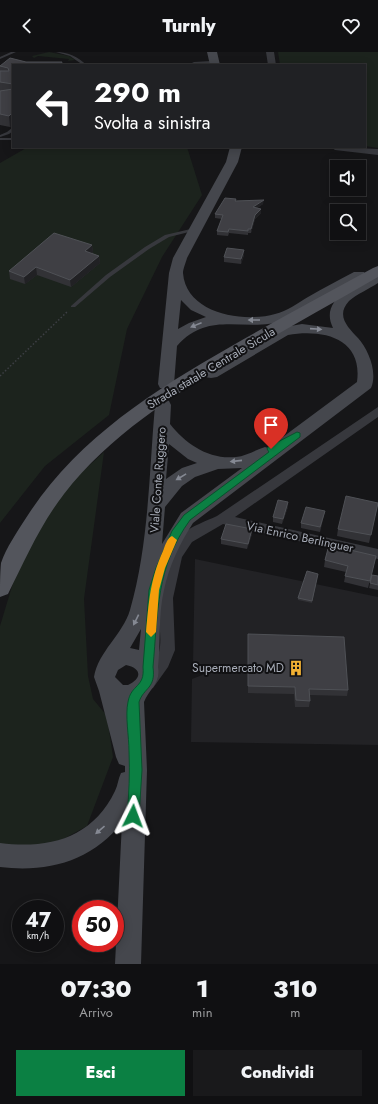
<!DOCTYPE html>
<html lang="it">
<style>
:root{--surface:#101012;--page:#19191b;--text:#f1f3f6;--muted:#9c9d9f;--line:#303032;--accent:#0b8043}
body{margin:0;font-family:Jost,sans-serif;background:var(--page);color:var(--text);height:100vh;display:flex;flex-direction:column;font-size:15px;white-space:nowrap}
*{box-sizing:border-box;margin:0}
p{font-size:13px;color:var(--muted)}
.icon{flex:none;width:22px;height:22px;fill:none;stroke:currentColor;stroke-width:2;stroke-linecap:round;stroke-linejoin:round}
.map{position:relative;height:912px;overflow:hidden}
.side{display:flex;flex-direction:column;background:var(--surface);flex:1}
.side>*{flex:none}
.banner{position:absolute;left:12px;top:12px;width:354px;height:84px;border-radius:0px;box-shadow:0 2px 10px #0003,0 0 0 1px var(--line);background:#202124;color:#fff;overflow:hidden}
.tools{position:absolute;left:330px;top:108px;display:grid;gap:8px}
.tools a{display:grid;place-items:center;width:36px;height:36px;border-radius:0px;background:var(--surface);box-shadow:0 2px 10px #0003,0 0 0 1px var(--line);font-size:20px}
.speed{position:absolute;left:12px;top:848px;display:flex;gap:8px;font-size:20px;font-weight:700;text-align:center}
.speed>*{display:grid;place-content:center;width:52px;height:52px;border-radius:50%;background:var(--surface);box-shadow:0 2px 10px #0003,0 0 0 1px var(--line);line-height:1}
.speed small{font-size:10px;font-weight:400}
.speed .limit{border:6px solid #d22;background:#fff;color:#111}
.pin{position:absolute;display:grid;place-items:center;width:34px;height:34px;color:#fff;margin:-41px -17px;border-radius:50% 50% 50% 0;rotate:-45deg;box-shadow:0 0 4px #0007}
.pin .icon{rotate:45deg}
.me{position:absolute;width:44px;margin:-22px;rotate:3deg;stroke-linejoin:round;filter:drop-shadow(0 0 3px #0008)}
.turn{display:flex;align-items:center;gap:14px;height:84px;padding:0 16px;font-size:18px}
.turn .icon{width:52px;height:52px;stroke-width:2.5}
.turn b{display:block;font-size:28px;line-height:34px}
.eta{display:flex;justify-content:space-evenly;align-items:center;height:68px;text-align:center}
.eta b{font-size:24px;font-weight:800;line-height:28px}
.button{display:flex;gap:8px;margin-top:auto;padding:8px 16px}
.button a{flex:1;height:46px;border-radius:0px;background:var(--accent);color:#fff;font-size:16px;font-weight:800;line-height:46px;text-align:center}
.button a+a{background:var(--page);color:var(--text)}
header{display:flex;justify-content:space-between;align-items:center;height:52px;padding:0 16px;background:var(--surface);font-size:18px;font-weight:800}
.map>svg:first-child{display:block}
.built{fill:#222225}
.green{fill:#1c231d}
.lines{fill:none;stroke-linecap:round;stroke-linejoin:round}
.path{stroke:#3d3f44;stroke-width:1.5;stroke-dasharray:1.5 2;stroke-linecap:butt}
.lane{fill:#37383d;fill-rule:evenodd}
.street{fill:#37383d;fill-rule:evenodd}
.secondary{fill:#45474d;fill-rule:evenodd}
.primary{fill:#53555c;fill-rule:evenodd}
.wall{fill:#323236}
.shaded-wall{fill:#212124}
.building{fill:#3f3f44;stroke:#4f5156}
.oneway{fill:#858993}
.route{fill:#0b8043;stroke:#07532c}
.slow{fill:#f59e0b}
.labels{text-anchor:middle;dominant-baseline:central;stroke-width:4;stroke-linejoin:round;paint-order:stroke}
.street-label{font-size:12px;fill:#a8adb8;stroke:#111113}
.poi-label{font-size:12px;fill:#a8adb8;stroke:#111113;text-anchor:end}
</style>
<header><svg class="icon" aria-label="back" viewBox="0 0 24 24"><path d="M15 5l-7 7 7 7"/></svg>Turnly<svg class="icon" aria-label="heart" viewBox="0 0 24 24"><path d="M12 20l-8-8c-3-5 5-10 8-4 3-6 11-1 8 4z"/></svg></header>
<div class="map">
<svg width="378" height="912" viewBox="0 0 378 912">
<rect width="100%" height="100%" fill="#161618"/>
<path class="built" d="M195,507L378,545V693L191,690L192,627L220,616L219,612H193Z"/>
<path class="green" d="M49,0L69,4L75,8L68,9L69,7L38,4L34,6L32,4Z
M278,0H378V96L365,94V13H280Z
M28,95H187L202,143L162,205L127,277L109,363L45,414L0,471V111Z
M104,400L84,547L88,624L93,647L107,664L113,705L87,774L29,806L0,799V574L13,531L35,484L63,437Z"/>
<g class="lines">
<path class="path" d="M0,324L68,259"/>
<path class="lane" d="M11,0H16L0,7V5Z
M56,0C69,0 77,5 87,13H83L70,4Z
M12,76H13V79L9,82L0,85V83L7,80Z
M0,86H13V88H0Z
M195,176L197,177V178L169,185L149,197L110,225L75,255H71V254L106,223L145,195L165,183Z"/>
<path class="street" d="M266,0H274L276,13H268Z
M211,9L220,13L190,12L194,10Z
M331,95L378,97V103L335,98Z
M378,355V365L235,465L378,497V507L223,472L192,490L182,505L173,546L175,598L168,615L153,636L148,638L143,636L140,631C146,620 157,612 159,600C162,588 159,575 159,563C158,538 162,500 182,482C192,474 206,469 217,464Z"/>
<path class="secondary" d="M207,0H217L220,13H210Z
M230,95H242L238,110L187,206C186,210 183,217 183,221C186,262 244,271 275,262C287,259 298,251 308,245C323,236 339,228 354,220H364L366,223L364,226C349,234 333,242 318,251C308,257 297,264 286,268C245,282 210,257 177,294L174,332L172,336L166,337L160,336L158,332L169,221L173,206L226,110ZM181,248L191,258L206,265L189,271L178,277Z
M378,221V231C369,237 357,242 349,249C335,264 349,276 358,286C368,297 378,320 371,336L193,471C180,491 169,514 164,538C158,563 161,590 158,615C161,631 149,637 144,650L147,718L141,912H115L122,770C93,809 47,821 0,815V791C48,797 92,787 115,739C118,733 118,727 121,721L125,720V714L119,712L116,705L99,639L94,625C98,600 123,582 130,558C149,492 149,421 155,353L157,349L163,348L169,349L171,353L170,372C186,392 209,408 236,405C246,404 255,398 265,395L268,396L357,330C363,286 323,277 288,283L217,325L211,326L205,325L203,321L205,317L279,276L302,272L333,276C319,248 354,234 373,222ZM169,392L188,407L197,411L182,416L166,427ZM242,416L181,461L162,492L165,455L182,434L195,425L218,417ZM141,577L139,598L130,596ZM126,613C141,616 143,626 128,633H123L115,625L118,618Z"/>
<path class="primary" d="M378,214V225C331,252 283,279 236,306C173,343 109,384 64,442C40,473 25,508 8,542L0,545C0,535 0,521 1,511C6,496 17,480 26,466C75,389 151,340 230,295C277,268 325,242 373,216Z"/>
</g>
<path class="wall" d="M13,13V73L10,75L0,73V14Z
M236,147V149L263,152L257,156L261,161L255,167L251,181H248V183L229,181L228,184L217,183V179L222,167L215,166V162Z
M92,193L93,200L92,201L99,204L100,211L71,235L37,223L25,232L10,227L9,219Z
M244,203L241,212L224,210V205Z
M378,451L369,491L337,484L338,477Z
M288,455L282,472L273,470V465Z
M325,459L320,480L301,476V471Z
M252,482L247,497L221,492V487Z
M376,504L368,536L344,530L346,520L324,515L325,508Z
M318,522L312,551L298,548V546Z
M372,523L378,524V538L369,536Z
M248,582L348,638L347,644L310,643V649L309,655H295L294,642L248,641Z"/>
<path class="shaded-wall" d="M13,60V73L10,75L9,64Z
M264,148L263,152L253,159V155Z
M261,157V161L255,167L251,181V177L255,163Z
M92,193L93,200L86,206L85,199Z
M244,198V203L241,212V207Z
M99,204L100,211L71,235L70,228Z
M36,215L37,223L25,232L24,225Z
M288,450V455L282,472L283,467Z
M252,477V482L247,497L248,492Z"/>
<path class="building" d="M10,6L26,10H62L61,13H13V32L0,30V19H9L8,16L0,14Z
M13,37V60L9,64L0,62V39Z
M225,146L236,147L235,149L264,148L253,155L261,157L255,163L251,177H248V179L229,177L228,180L217,179L223,163L215,162Z
M54,181L92,193L85,199L99,204L70,228L36,215L24,225L9,219Z
M227,196L244,198L241,207L224,205Z
M346,444L378,451L371,483L338,477Z
M278,448L288,450L283,467L273,465Z
M306,455L325,459L320,475L301,471Z
M226,472L252,477L248,492L221,487Z
M329,493L376,504L370,529L345,524L348,514L325,508Z
M307,519L318,522L312,549L298,546Z
M372,523L378,524V533L370,531Z
M248,582L344,585L348,638L309,637L310,649L296,648L295,635L248,634Z"/>
<defs><path id="oneway-solid" d="M-6-.8H1V-3.2L6.5 0L1 3.2V.8H-6Z"/></defs>
<g class="oneway">
<use href="#oneway-solid" transform="translate(254 268) rotate(180)"/>
<use href="#oneway-solid" transform="translate(196 273) rotate(158)"/>
<use href="#oneway-solid" transform="translate(316 277) rotate(4)"/>
<use href="#oneway-solid" transform="translate(236 409) rotate(174)"/>
<use href="#oneway-solid" transform="translate(181 425) rotate(149)"/>
<use href="#oneway-solid" transform="translate(136 568) rotate(116)"/>
<use href="#oneway-solid" transform="translate(100 778) rotate(139)"/>
</g>
<path class="route" d="M297,380L300,381V385L190,468C156,515 158,560 153,615C156,637 144,635 139,650L142,718L139,764L138,768L133,770L129,768L127,764C129,742 130,721 129,699C129,685 125,663 128,650C131,632 145,636 143,615L149,538L156,516L172,479L184,463L269,400L267,397L268,395Z"/>
<path class="slow" d="M172,484L177,488L165,516L159,538L156,580L151,585L146,580C149,549 150,528 163,499C165,494 167,486 172,484Z"/>
<defs>
<symbol id="building-bare" viewBox="-9 -9 18 18"><path d="M-4-6H4V6H1V3H-1V6H-4ZM-2.5-4.3h1.7v1.8h-1.7ZM.8-4.3h1.7v1.8H.8ZM-2.5-1h1.7V.8h-1.7ZM.8-1h1.7V.8H.8Z" fill="#f2b134" stroke="#111113" stroke-width="2.5" paint-order="stroke"/></symbol>
</defs>
<g fill-rule="evenodd">
<use href="#building-bare" x="285" y="605" width="22" height="22"/>
</g>
<g class="labels">
<g class="street-label">
<text transform="translate(211 316) rotate(-31)">Strada statale Centrale Sicula</text>
<text transform="translate(158 428) rotate(-86)">Viale Conte Ruggero</text>
<text transform="translate(300 485) rotate(12)">Via Enrico Berlinguer</text>
</g>
<g class="poi-label">
<text x="284" y="616">Supermercato MD</text>
</g>
</g>
</svg>
<div class="tools">
<a><svg class="icon" aria-label="sound" viewBox="0 0 24 24"><path d="M4 9h4l5-4v14l-5-4H4zM17 9q2 3 0 6"/></svg></a>
<a><svg class="icon" aria-label="search" viewBox="0 0 24 24"><circle cx="10" cy="10" r="6"/><path d="M15 15l6 6"/></svg></a>
</div>
<div class="speed"><div>47<small>km/h</small></div><div class="limit">50</div></div>
<div class="pin" style="left:271px;top:397px;background:#d93025"><svg class="icon" aria-label="arrive" viewBox="0 0 24 24"><path d="M6 21V4h12l-3 4 3 4H6"/></svg></div>
<svg class="me" style="left:133px;top:764px" viewBox="-20 -20 40 40"><path d="M0-17L14 15 0 8-14 15z" fill="#0b8043" stroke="#fff" stroke-width="4"/></svg>
<div class="banner">
<div class="turn"><svg class="icon" aria-label="left" viewBox="0 0 24 24"><path d="M17 20v-9H6M10 6l-5 5 5 5"/></svg><div><b>290 m</b>Svolta a sinistra</div></div>
</div>
</div>
<section class="side">
<div class="eta">
<div><b>07:30</b><p>Arrivo</p></div>
<div><b>1</b><p>min</p></div>
<div><b>310</b><p>m</p></div>
</div>
<div class="button"><a>Esci</a><a>Condividi</a></div>
</section>
